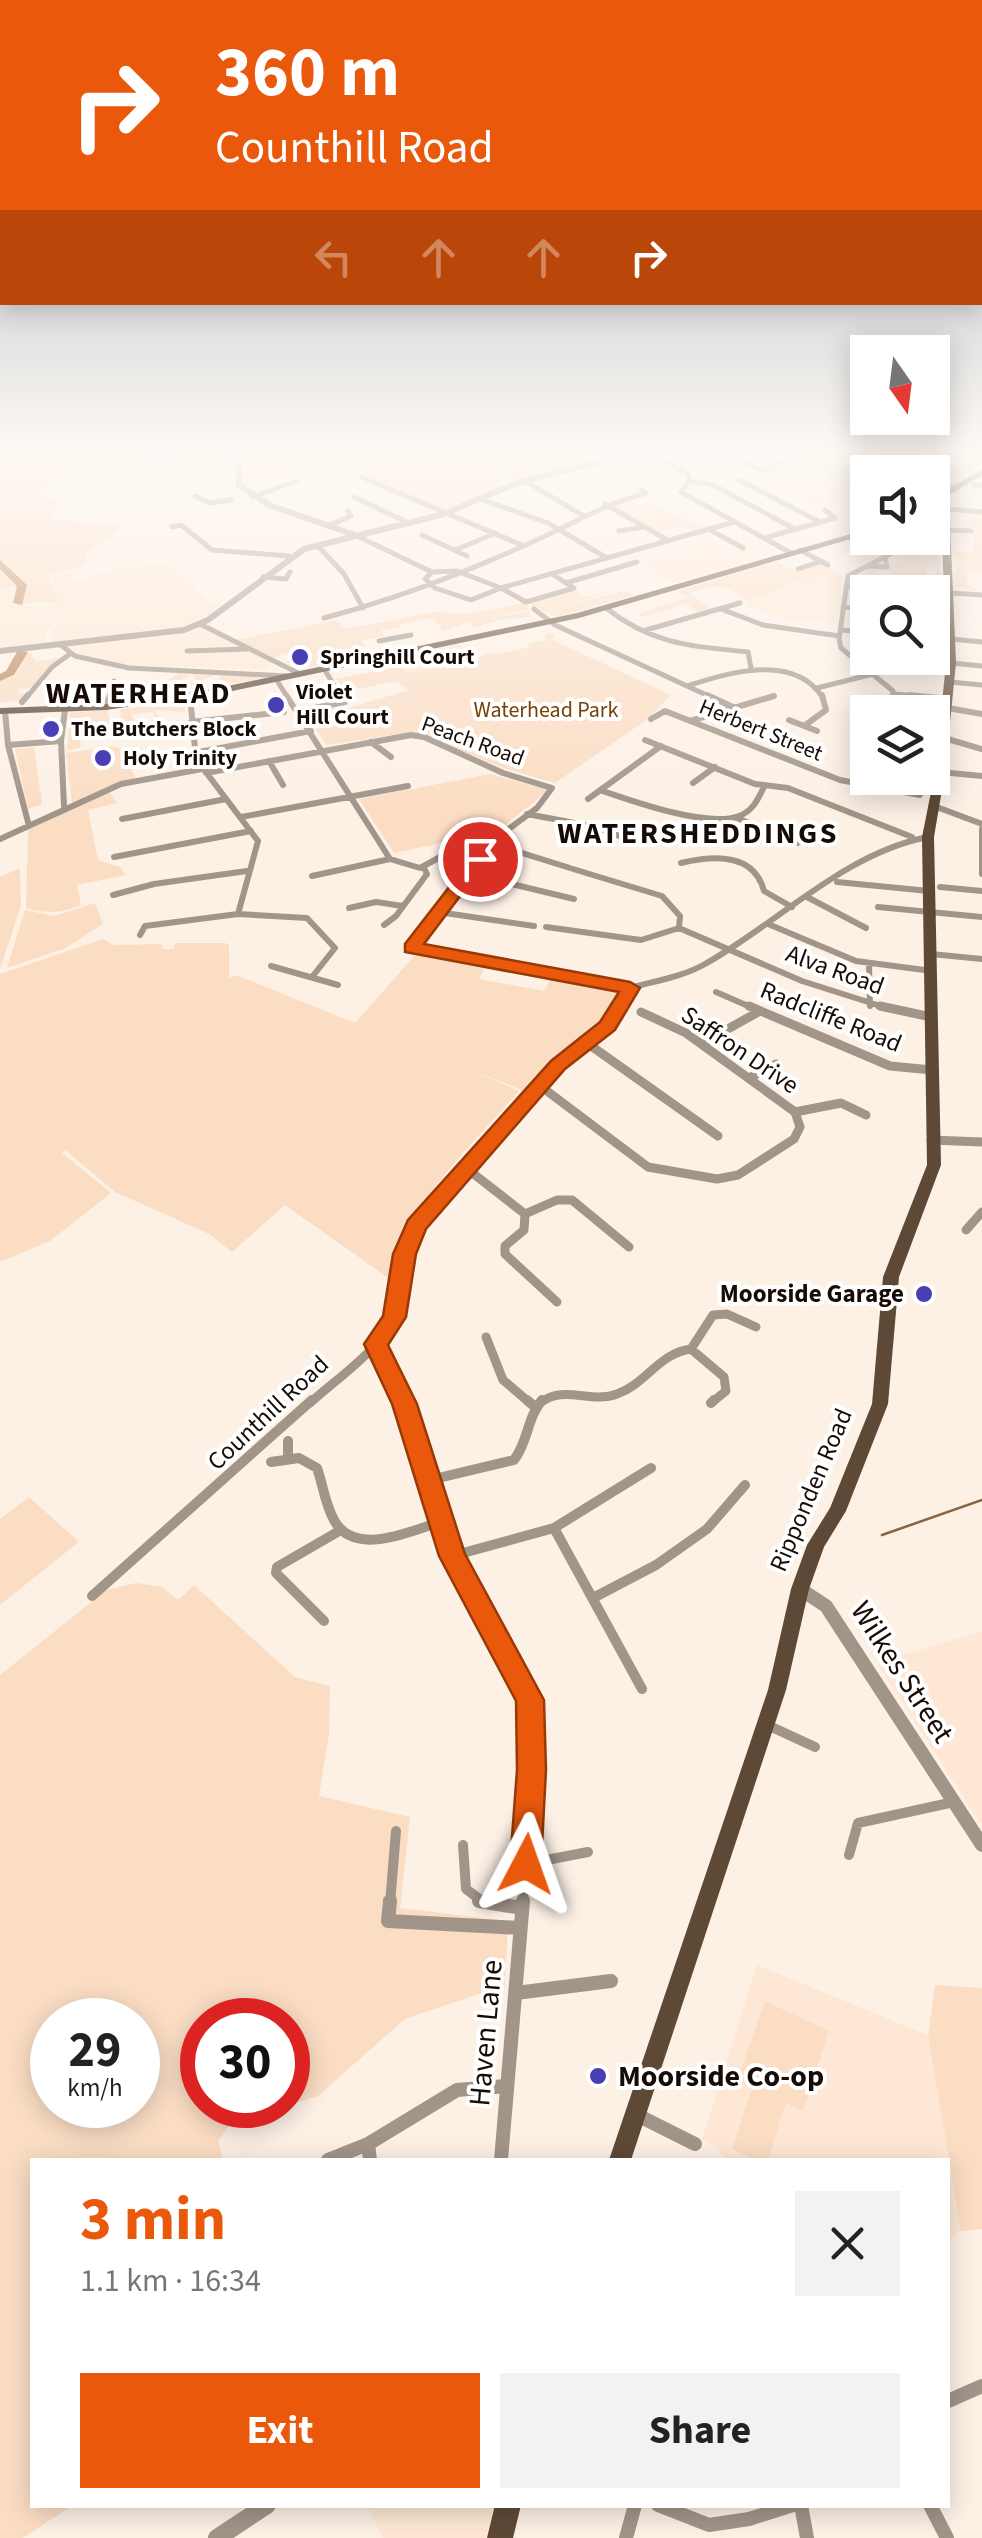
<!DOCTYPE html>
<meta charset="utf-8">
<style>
:root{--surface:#fff;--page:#f2f2f2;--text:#222;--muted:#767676;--accent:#ea580c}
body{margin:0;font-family:"Source Sans 3",sans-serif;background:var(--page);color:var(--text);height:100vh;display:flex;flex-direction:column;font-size:38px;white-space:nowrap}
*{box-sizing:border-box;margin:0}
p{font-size:32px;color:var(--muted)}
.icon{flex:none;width:55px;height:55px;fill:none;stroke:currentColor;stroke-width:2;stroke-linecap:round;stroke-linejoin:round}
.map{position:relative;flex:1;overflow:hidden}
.panel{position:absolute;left:30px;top:2158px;width:920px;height:350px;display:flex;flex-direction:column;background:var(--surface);border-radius:0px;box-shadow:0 5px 25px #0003}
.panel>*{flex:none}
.guide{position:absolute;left:0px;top:0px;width:982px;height:305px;box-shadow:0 5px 25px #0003;background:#ea580c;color:#fff;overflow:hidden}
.needle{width:65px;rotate:166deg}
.controls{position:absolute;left:850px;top:335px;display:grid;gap:20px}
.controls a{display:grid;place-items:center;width:100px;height:100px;border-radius:0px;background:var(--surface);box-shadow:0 5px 25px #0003;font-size:50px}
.speed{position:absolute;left:30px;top:1998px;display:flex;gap:20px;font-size:50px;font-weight:700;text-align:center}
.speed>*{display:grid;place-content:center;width:130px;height:130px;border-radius:50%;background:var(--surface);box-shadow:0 5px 25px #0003;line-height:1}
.speed small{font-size:25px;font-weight:400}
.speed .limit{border:15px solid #d22;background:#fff;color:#111}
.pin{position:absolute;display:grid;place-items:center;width:85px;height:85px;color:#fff;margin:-42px;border:5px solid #fff;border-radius:50%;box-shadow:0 2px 10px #0007}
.me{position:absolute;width:110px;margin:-55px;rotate:4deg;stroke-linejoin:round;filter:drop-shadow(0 0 8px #0008)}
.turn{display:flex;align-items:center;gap:35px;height:210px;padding:0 50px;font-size:45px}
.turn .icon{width:130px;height:130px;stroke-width:2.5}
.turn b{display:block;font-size:70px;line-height:85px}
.lanes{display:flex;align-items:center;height:95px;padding:0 50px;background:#0003;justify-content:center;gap:50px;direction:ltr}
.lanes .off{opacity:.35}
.round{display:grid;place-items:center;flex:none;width:105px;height:105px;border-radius:0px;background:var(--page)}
.overview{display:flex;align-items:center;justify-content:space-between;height:170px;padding:0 50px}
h1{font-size:60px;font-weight:700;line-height:75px;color:var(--accent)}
.action{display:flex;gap:20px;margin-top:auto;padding:20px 50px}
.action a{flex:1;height:115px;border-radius:0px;background:var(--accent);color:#fff;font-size:40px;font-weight:700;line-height:115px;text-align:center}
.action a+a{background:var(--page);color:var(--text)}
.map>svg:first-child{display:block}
.built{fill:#fee8d5}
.green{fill:#fbddc4;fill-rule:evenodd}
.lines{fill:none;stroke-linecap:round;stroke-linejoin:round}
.stream{stroke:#8a6340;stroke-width:2.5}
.river{fill:#bc885a;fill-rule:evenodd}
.minor-far4{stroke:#a1958a;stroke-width:5}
.minor-far3{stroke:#a1958a;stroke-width:6}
.minor-far2{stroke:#a1958a;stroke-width:9}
.minor-far1{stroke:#a1958a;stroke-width:10}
.minor{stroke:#a1958a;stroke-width:14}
.tertiary-far2{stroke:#a1958a;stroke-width:6}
.tertiary-far1{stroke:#a1958a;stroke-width:14}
.tertiary{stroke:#a1958a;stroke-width:18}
.primary{fill:#5e4936;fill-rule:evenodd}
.route{fill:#ea580c;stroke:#983908;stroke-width:2.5}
.poi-dot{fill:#483fb5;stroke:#fff;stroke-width:4}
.labels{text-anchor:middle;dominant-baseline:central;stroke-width:8;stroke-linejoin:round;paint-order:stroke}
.far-poi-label{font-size:22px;font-weight:bold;fill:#160c05;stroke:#fff;text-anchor:start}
.far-park-label{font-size:22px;fill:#754309;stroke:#fff}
.far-street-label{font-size:22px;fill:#160c05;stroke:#fff}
.street-label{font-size:25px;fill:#160c05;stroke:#fff}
.poi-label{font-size:25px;font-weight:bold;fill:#160c05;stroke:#fff;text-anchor:end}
.far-district-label{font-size:30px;font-weight:bold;letter-spacing:2.5px;fill:#160c05;stroke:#fff}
.near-street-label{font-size:30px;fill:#160c05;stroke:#fff}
.near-poi-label{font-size:30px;font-weight:bold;fill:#160c05;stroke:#fff;text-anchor:start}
</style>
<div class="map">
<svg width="982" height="2538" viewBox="0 0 982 2538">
<rect width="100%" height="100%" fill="#fdf1e6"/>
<path class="built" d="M811,452H833L866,463L867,465L856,471L867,476V498L857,495L831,507L821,503L812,506L753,477Z
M845,452H982V470L933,499L932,472H912Z
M712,543L730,553L755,545L773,554L675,583L640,562Z
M777,562L794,571L821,563L843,575L835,623L781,618L746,604L749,602L745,599Z
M145,565H170L207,601L222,605L193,623L273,663L268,666L270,670L124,665L76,653L64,641L49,643L57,623L43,606L60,602L50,575L70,573L79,582L98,573Z
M0,587H12L17,604L42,608L54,623L46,633L45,643L0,648Z
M459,644L464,648L451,653L455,663L407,673L394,658Z
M982,1631V1826L877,1663Z
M757,1965L928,2035L961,2231L948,2241V2160H725L715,2146L702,2139Z
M367,2505H495L496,2517L491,2538H383Z"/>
<path class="green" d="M0,452H235L233,470H222L219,474L192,470L178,473L173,456L114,468L80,467L36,495L58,500L52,520L117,524L120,531L87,551L85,566L48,575L60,602L17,604L15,587H0Z
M245,452H579L594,459L518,481L496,472L488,474L504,486L445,511L340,463L247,487L243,481Z
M628,499L639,505L648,503L705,527L692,531L681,527L659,532L609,505Z
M978,514H982V573L967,572V585L982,592L956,587L955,552L973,553L974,530H969L967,524Z
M925,540H940V588L916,587L936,586V567H925L929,583L874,580V575H868V583L909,587L852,583L868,569H876L875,574L891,575L888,569L893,563H905L893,557L906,550H927Z
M777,562L794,571L821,563L843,575L840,588L811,573L818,580L805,584L796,578L776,590L738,603L735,601L744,599L742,596C720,583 709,585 689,594L710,608L723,606L700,613L686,604L642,617L637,614L687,598L678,591Z
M621,587L559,608L625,590L634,595L557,617L530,604L575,590L586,597Z
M524,603L531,609L479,621L529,611L531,617L499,620L472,628L471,621L443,632L434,618L399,624L400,627L381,630L385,636L361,641L365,646L342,650L340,655L347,660L301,669L285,662L293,659L286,653L275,658L235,640L338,620L345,629L436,612L469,614Z
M551,633L555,637L551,639L671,695L648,719L555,783L506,769L415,732L326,745L308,715L325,708H349L408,690L398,682L401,680L364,688L343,687L336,679L401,666L408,673L454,664L451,653L458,652L461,659L479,661L478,658L489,652L498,654L530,647L528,644L547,640L543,635Z
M25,652H30L36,662L60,657L32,688L20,689L18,692L25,694L19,700L0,703V681L16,676Z
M179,673L189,675L177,683L196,682L192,673L216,674L203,680L207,685L219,681L221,674L268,677L161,696L163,691H171L174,683L145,687L146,682L110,680L166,682Z
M184,702L185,712L156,710L157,715L163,717L155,718L153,712L131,714L134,720L143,721C121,723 97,725 80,741L81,747L67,751L70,713L108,710V718L122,720L120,709Z
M112,746L162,758L130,765L135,778L72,803L66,753Z
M34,747L42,804L28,809L15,749Z
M490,774L549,790L496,832L394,853L359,799Z
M109,791L117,803L88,810L98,860L120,867L126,875L77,885L81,905C61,913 47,914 26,908L28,830Z
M20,868L21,906L0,969V877Z
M95,903L103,924L66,948L7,968L25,910L54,916Z
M103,939L113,945L162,944L163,949H174L175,943H225L229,945V978L236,975L355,1023L416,954L484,969L479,979L544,991L551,978L622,989C613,1025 579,1038 552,1062C542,1070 535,1082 526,1092L466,1068L519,1091C469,1149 406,1203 391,1280L285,1205L232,1252L209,1234L115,1192L65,1150L62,1153L111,1193L50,1241L0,1262V974Z
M29,1497L79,1542L0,1605V1519Z
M136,1583L162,1587L178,1600L194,1585L295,1677L330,1686L329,1735L319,1796L410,1817L400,1908L508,1921L505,1985L405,2019L318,2096L231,2123L218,2141L223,2160H32V2505H73L23,2538H0V1675L106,1590ZM52,2020H138V2105H52ZM202,2020H288V2105H202Z
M935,1985L982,1988V2229L961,2231L928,2035Z
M765,2001L829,2031L803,2111L786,2103L768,2160H755L732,2149L752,2088L737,2081Z"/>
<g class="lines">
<path class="stream" d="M882,1535L982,1500"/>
<path class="river" d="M0,560L27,585L22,605L13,603L17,586L0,569Z
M18,650L28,652L14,675L0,681V674L6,671Z"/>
<path class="minor-far4" d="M650,452L688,474L689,481L681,492L791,553
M718,452L766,471
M838,452L903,472
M769,468L804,452
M868,474L862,470L876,464
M361,477L524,546
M739,480L820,522
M525,481L584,516
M689,481L713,485L795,529
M932,482L956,489
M974,484L982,486
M195,496L210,503L231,500
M856,496L868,500
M253,497L296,481
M354,497L409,523
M480,499L548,523L607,558
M605,504L669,541
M947,509L982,512
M328,526L351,516L348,511
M172,527L181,525L212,550L289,556
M710,530L743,548
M945,530L971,531
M619,531L644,527
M355,535L432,572
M422,535L467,556
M764,538L835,518L825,510
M892,538L887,541L893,547L914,546L916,543L908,538
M317,545L344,574L363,608
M455,550L496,533
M800,550L828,565
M868,566L887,567L885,557
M798,569L822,561
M457,571L501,588L471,600L435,588L425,579L432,572Z
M263,577L286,579L290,572
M566,583L637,562
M846,586L982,595
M501,588L526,602L574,588L552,574
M501,588L734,522
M843,607L868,609
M606,608C653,645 691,646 748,652L751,668
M534,609L555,625L713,698
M721,609L763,625L839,636
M324,618C399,598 470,571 541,538C578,521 605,504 646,493L642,490
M200,624L300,674
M646,630L740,603
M841,630L868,632
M951,639L982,642
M379,641L411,635
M61,645L75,656L129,668L287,676
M187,651L247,649
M932,657L951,658
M951,663L982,666
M864,666L915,658
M324,669L342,698
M276,679L288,698
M950,682L982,685
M687,686C728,673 794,652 823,698
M817,688L873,674
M895,694L936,698
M26,698L52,667L70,654
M109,698L114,681
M768,698L774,696
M892,698L893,691L841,648L839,639L848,576L902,548"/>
<path class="minor-far3" d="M286,695L390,859
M707,695L735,708
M909,695L949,699
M190,696L196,759L258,841L238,914
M22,702L28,695
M106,707L110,695
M948,708L982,714
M65,710L61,741L64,806L68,808
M5,711L8,745L29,826
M299,711L345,702L341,695
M891,712L893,695
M651,719L665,711L840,780L920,795
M789,720L817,731
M690,721L774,696
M191,722L284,712
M804,726L826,710L822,695
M944,738L982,749
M645,740L755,784L788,788L912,837
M371,742L391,757
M8,745L61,741
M193,753L311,731
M269,761L283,785
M940,772L982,776
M206,773L411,735L424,737L503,773L552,788L537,808L506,831L466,843L420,868L390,859
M693,783L715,767
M600,790C632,801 707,828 739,816C753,811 758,799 764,787
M588,799L661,746
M934,806L982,824
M527,814L596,827L622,837
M241,817L408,786
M737,818L797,843L821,832
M122,819L226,799
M982,829V874
M0,839L121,784L202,769
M114,857L251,831
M681,863C714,855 754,853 764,891L792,907
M570,868L493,844L466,873L412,948L630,988
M573,869L662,896L680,916L679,928
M466,873L574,899
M312,876L390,859
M837,882L929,891
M940,887L982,891
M113,895L154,884L247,871
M807,897L866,928
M878,907L982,917
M349,908L376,902L403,906
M438,912L534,926
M768,924L856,961L932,971
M384,925L396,916L427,874L424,868
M546,927L641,940L679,928
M679,928L802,981L890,1009
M140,935L145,926L238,914L307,918L335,948L312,977
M931,954L982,959
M869,964L870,1006
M271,966L338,985
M716,992L755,1009
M618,1009L630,988C655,981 682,977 705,964C777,924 844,853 928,837"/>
<path class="minor-far2" d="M749,1006L890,1066L932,1070
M880,1006L931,1017
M587,1043L718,1136
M701,1044L760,1011
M749,1078L776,1064
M539,1085L648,1167L717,1179L738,1175L794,1139L800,1127L795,1112L686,1033L641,1012
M795,1112L841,1103L866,1115
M931,1140L982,1142
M466,1168L525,1214L524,1230L505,1246V1254L557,1302
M525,1214L557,1200H572L629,1247
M966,1230L982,1212
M486,1337L503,1380L530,1403
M376,1344L404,1403
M691,1349L724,1377L726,1391L711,1403
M310,1403C337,1378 377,1353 393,1318C404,1295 404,1256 416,1226L558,1065L608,1026L620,1006
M540,1403C564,1384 590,1404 617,1394C646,1384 659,1353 691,1349L713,1315L727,1314L756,1327"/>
<path class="minor-far1" d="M402,1400L452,1556L519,1672L532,1711L523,1904
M527,1400L536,1408
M711,1403L714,1400
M288,1441V1458
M271,1462L299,1458L317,1468C323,1485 325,1504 334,1520C354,1558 412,1531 442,1521
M430,1480L514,1460C528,1442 527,1418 542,1400
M554,1528L642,1689
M452,1556L554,1528L651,1468
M92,1596L312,1400
M593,1598L656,1565L707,1529L745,1485
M324,1621L276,1573L277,1567L341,1530
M765,1724L815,1747
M463,1845L466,1889L486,1904
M849,1855L858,1823L954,1802
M526,1864L588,1852
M390,1904L396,1831"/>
<path class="minor" d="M390,1901L388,1921L520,1928
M479,1901L522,1908
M516,1993L611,1981
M635,2114L695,2144
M328,2160L368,2144
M370,2160L368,2144L457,2090L506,2086
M501,2160L523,1901
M948,2401L982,2386
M658,2505L709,2525L749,2519L793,2505
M801,2505L807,2538
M930,2505L947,2538
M626,2538L635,2505"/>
<path class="tertiary-far2" d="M239,452V485L269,505L355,535
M0,651L184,630L208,620L304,549L444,514L514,484L635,452"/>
<path class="tertiary-far1" d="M800,1589L826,1606L982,1845"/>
<path class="tertiary" d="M217,2538L267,2505"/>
<path class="primary" d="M982,470V475L946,497L949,499L956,663L945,772L934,837L941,1165L899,1277L888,1404L846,1511L824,1547L809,1589L786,1690L631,2160H609L768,1690L791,1589L807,1545L830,1508L872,1404L883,1277L927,1165L922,837L935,772L946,663L941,500L932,504V498Z
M868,529V534L579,618L223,693L106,710L0,714V708L106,704L223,687L577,613Z
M495,2505H521L513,2538H487Z"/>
</g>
<linearGradient id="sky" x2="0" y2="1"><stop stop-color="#96a2af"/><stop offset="0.56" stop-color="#fef9f4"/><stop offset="1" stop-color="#fef9f4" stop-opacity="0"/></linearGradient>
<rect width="982" height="807" fill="url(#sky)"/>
<path class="route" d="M480,854L488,859L424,944L630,982L640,988L615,1030L565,1069L426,1229L416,1254L406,1317L388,1345L417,1404L465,1554L544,1700L546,1770L541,1864L537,1874L526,1879L515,1874L510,1864L517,1770L516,1701L439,1556L392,1404L364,1344L383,1316L393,1254L408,1220L551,1061L600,1022L619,992L405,952V944L474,855Z"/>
<g class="poi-dot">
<circle cx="300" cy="657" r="10"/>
<circle cx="276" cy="705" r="10"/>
<circle cx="51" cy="729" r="10"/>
<circle cx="103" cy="758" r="10"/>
<circle cx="924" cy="1294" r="10"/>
<circle cx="598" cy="2076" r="10"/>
</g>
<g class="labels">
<g class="far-poi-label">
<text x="320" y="657">Springhill Court</text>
<text x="296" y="692">Violet<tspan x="296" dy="25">Hill Court</tspan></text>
<text x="71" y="729">The Butchers Block</text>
<text x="123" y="758">Holy Trinity</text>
</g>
<g class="far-park-label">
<text x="546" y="710">Waterhead Park</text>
</g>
<g class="far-street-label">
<text transform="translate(761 730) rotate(22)">Herbert Street</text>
<text transform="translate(473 741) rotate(20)">Peach Road</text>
</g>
<g class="street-label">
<text transform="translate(835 970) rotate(20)">Alva Road</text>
<text transform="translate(831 1017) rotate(22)">Radcliffe Road</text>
<text transform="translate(740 1050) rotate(34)">Saffron Drive</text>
<text transform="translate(268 1413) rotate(-43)">Counthill Road</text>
<text transform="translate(811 1490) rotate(-67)">Ripponden Road</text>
</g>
<g class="poi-label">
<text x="904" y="1294">Moorside Garage</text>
</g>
<g class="far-district-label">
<text x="139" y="693">WATERHEAD</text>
<text x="698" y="833">WATERSHEDDINGS</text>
</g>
<g class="near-street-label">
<text transform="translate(902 1672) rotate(57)">Wilkes Street</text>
<text transform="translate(486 2033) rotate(-85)">Haven Lane</text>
</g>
<g class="near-poi-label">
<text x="618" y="2076">Moorside Co-op</text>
</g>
</g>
</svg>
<div class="controls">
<a><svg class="needle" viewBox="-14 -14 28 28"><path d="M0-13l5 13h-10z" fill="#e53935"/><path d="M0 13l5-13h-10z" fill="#767676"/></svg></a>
<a><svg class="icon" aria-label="sound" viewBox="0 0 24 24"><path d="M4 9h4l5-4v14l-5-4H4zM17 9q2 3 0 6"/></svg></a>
<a><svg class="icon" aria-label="search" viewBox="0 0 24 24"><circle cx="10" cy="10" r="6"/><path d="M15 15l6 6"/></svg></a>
<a><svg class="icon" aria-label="layers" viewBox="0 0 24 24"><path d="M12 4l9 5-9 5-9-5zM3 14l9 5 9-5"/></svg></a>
</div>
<div class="speed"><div>29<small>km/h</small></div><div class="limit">30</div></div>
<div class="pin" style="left:480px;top:859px;background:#d93025"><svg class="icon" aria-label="arrive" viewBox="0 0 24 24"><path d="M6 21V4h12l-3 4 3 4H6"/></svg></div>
<svg class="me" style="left:526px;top:1864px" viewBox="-20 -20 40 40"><path d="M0-17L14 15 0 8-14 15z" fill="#ea580c" stroke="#fff" stroke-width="4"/></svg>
<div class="guide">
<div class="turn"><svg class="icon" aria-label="right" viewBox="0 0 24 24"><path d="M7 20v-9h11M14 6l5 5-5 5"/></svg><div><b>360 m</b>Counthill Road</div></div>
<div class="lanes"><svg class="icon off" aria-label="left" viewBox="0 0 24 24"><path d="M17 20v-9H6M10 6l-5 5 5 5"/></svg><svg class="icon off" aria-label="ahead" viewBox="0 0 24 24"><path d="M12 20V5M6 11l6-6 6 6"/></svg><svg class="icon off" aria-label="ahead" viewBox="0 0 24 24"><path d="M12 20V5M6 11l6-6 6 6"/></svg><svg class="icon" aria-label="right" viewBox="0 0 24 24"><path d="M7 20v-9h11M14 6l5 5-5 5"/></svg></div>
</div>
<section class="panel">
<div class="overview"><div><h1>3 min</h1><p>1.1 km · 16:34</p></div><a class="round"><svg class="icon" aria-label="close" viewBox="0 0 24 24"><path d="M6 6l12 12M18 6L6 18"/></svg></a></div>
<div class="action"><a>Exit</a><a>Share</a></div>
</section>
</div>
